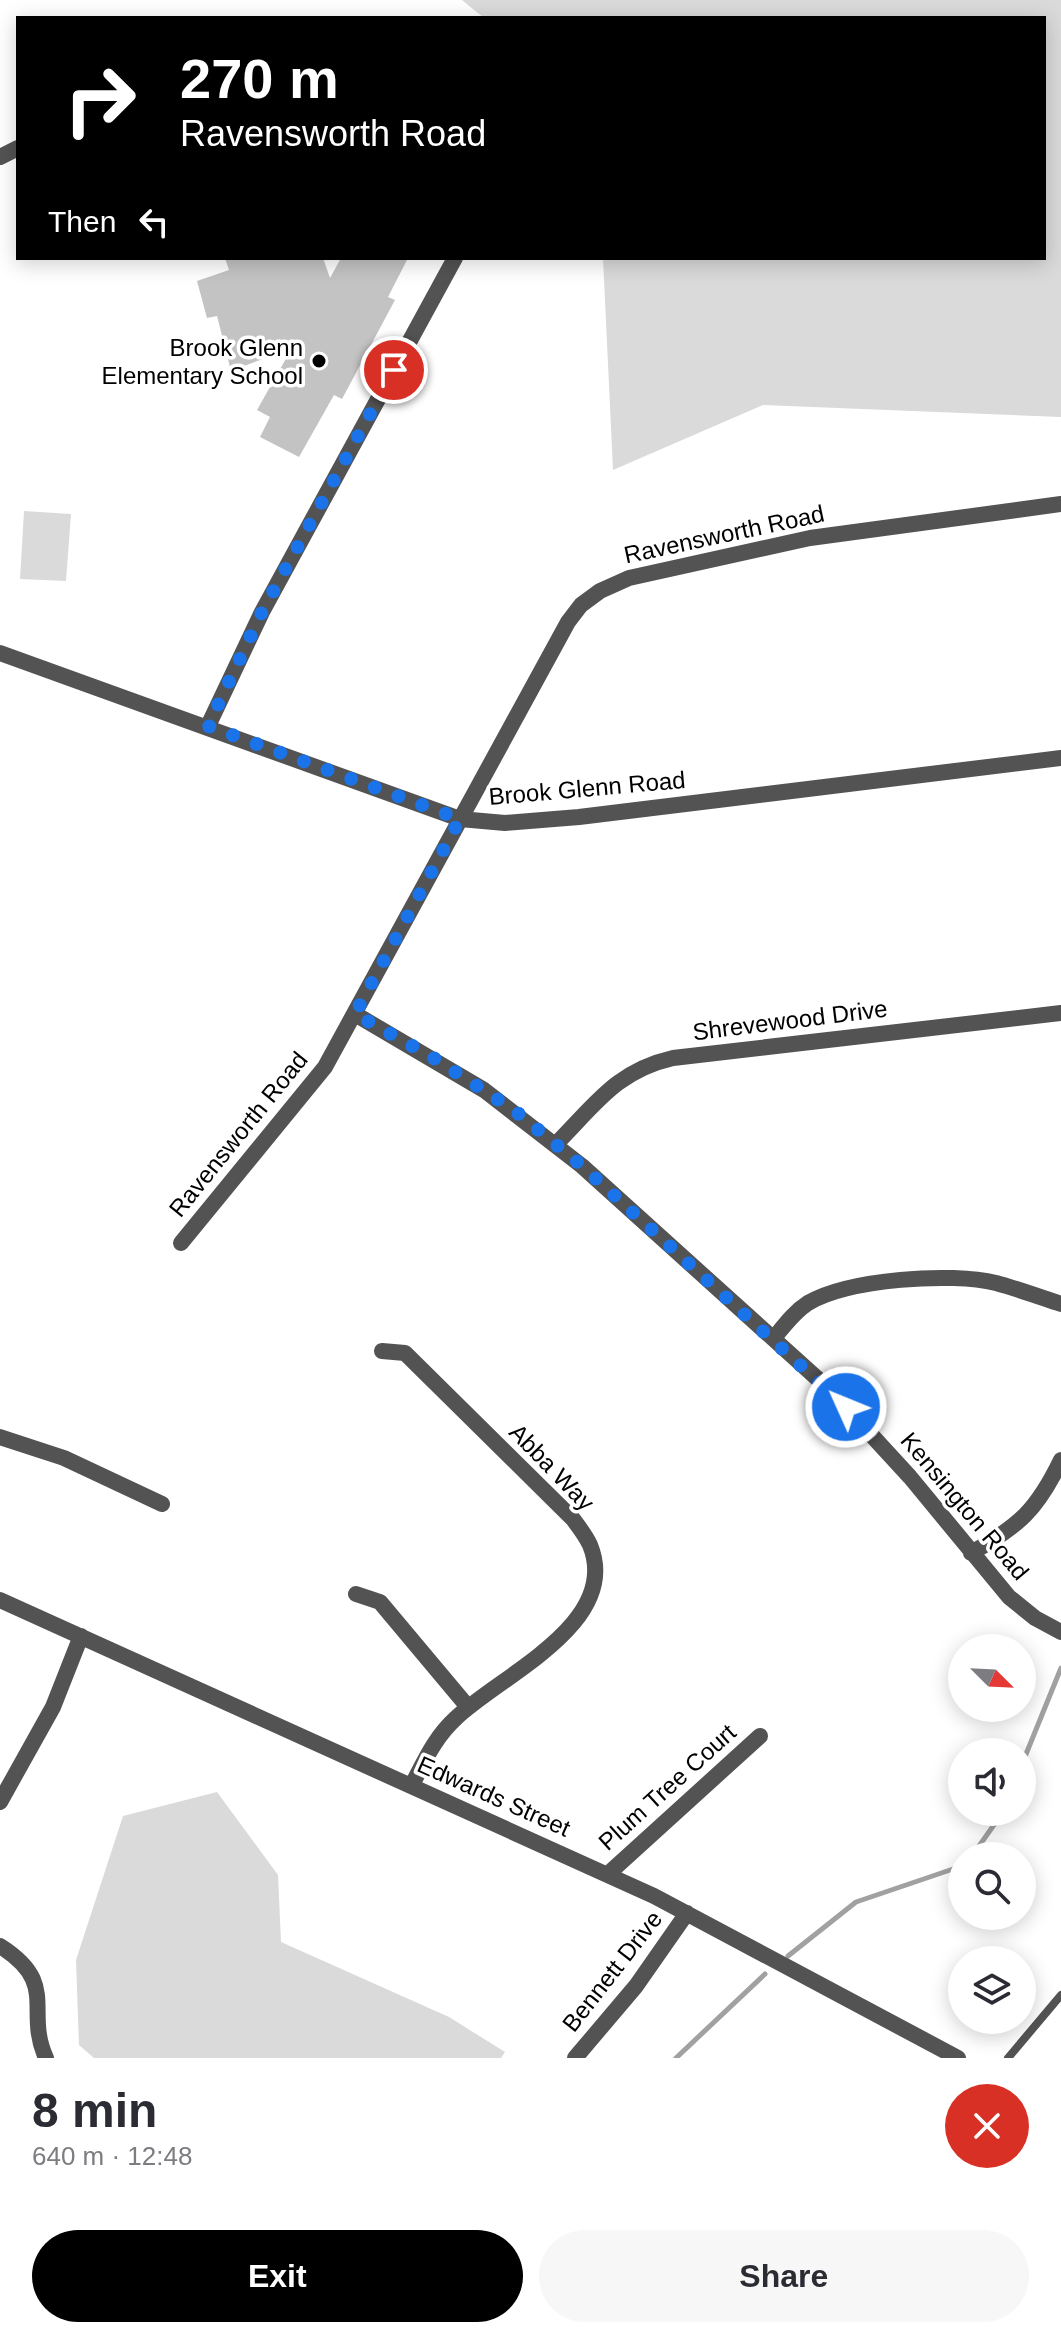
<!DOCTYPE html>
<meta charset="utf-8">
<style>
:root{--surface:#fff;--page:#f7f7f7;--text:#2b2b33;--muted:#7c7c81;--accent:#000}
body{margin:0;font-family:Helvetica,sans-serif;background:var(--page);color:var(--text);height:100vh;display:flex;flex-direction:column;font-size:30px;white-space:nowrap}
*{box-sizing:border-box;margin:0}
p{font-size:26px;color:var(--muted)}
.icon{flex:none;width:44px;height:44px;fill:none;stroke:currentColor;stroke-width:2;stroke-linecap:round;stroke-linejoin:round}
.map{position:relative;height:2058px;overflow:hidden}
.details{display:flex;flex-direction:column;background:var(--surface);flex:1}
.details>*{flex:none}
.banner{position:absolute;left:16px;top:16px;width:1030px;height:244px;border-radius:0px;box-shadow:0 4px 20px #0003;background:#000;color:#fff;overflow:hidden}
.needle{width:52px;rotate:114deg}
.tools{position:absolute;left:948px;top:1634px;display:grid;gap:16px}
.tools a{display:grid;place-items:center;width:88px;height:88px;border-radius:50%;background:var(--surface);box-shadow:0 4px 20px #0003;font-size:40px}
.pin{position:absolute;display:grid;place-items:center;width:68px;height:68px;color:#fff;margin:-34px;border:4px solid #fff;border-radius:50%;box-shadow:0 2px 8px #0007}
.me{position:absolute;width:88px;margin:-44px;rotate:314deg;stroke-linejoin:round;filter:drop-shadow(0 0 6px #0008)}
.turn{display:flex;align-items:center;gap:28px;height:168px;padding:0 32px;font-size:36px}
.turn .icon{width:104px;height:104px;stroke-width:2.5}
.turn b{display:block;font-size:56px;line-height:68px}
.then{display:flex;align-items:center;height:76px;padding:0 32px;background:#0003;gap:16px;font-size:30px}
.round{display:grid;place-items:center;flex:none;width:84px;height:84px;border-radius:42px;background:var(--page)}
.head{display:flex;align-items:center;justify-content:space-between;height:136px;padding:0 32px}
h1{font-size:48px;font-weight:600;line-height:60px}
.button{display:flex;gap:16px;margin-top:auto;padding:16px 32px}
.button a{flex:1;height:92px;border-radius:48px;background:var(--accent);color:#fff;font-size:32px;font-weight:600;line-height:92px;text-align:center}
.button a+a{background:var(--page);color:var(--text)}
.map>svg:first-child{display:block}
.green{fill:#dadada}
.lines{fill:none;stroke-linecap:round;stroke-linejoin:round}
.stream{stroke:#a1a1a1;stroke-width:5}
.building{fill:#c3c3c3}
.service{stroke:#535353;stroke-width:8}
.minor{stroke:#535353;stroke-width:16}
.route{stroke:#1a73e8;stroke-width:14;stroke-dasharray:0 25.2}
.poi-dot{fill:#000;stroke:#fff;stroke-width:3}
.labels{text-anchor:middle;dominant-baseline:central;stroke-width:7;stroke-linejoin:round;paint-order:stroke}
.poi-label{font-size:24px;fill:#000;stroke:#fff;text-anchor:end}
.street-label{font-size:24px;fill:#000;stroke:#fff}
</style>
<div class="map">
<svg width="1061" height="2058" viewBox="0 0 1061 2058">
<rect width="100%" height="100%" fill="#fff"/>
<path class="green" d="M462,0H1061V417L763,405L613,470L603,258H1044V18H484Z
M24,511L71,514L66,581L20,579Z
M217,1792L278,1875L281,1942L449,2017L505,2052L501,2058H94L79,2045L76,1960L123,1816Z"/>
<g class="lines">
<path class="stream" d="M1022,1764L1061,1668
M972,1856L1003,1812
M788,1956L856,1902L962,1866
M676,2058L765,1974"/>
</g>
<path class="building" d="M225,258H323L330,278L341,258H408L388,297L395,300L342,399L334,395L299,457L260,437L270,417L257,410L292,348L231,371L217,316L207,318L197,281L229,270Z"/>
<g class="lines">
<path class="service" d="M1008,2058L1061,1995"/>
<path class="minor" d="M0,157L18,148
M0,653L460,819L505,823L579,817L1061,758
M208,726L262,612L455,258
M355,1014L484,1090L582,1166L830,1390L910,1477L1009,1597L1035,1618L1061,1632
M556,1144C595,1105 616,1071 673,1058L1061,1013
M181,1243L325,1067L568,622L581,605L600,591L629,578L810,538L1061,504
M774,1338C784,1326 794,1312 808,1303C849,1279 951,1272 996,1283C1018,1289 1040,1297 1061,1304
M382,1351L405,1353L573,1519C579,1527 586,1536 590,1545C622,1623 501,1675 456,1718C435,1737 425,1760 412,1785
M0,1437L64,1458L162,1504
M971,1553C1019,1526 1037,1510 1061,1460
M356,1594L380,1602L468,1707
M0,1600L654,1896L958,2058
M0,1802L53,1707L81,1636
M608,1874L760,1736
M0,1946C60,1984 24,2010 46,2058
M575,2058L636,1986L687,1913"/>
</g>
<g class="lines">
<path class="route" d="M394,370L262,612L208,726L460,819L355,1014L432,1057L514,1110L582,1166L846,1407"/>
</g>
<circle class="poi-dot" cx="319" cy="361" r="8"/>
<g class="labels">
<g class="poi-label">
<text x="303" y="347">Brook Glenn<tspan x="303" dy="28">Elementary School</tspan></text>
</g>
<g class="street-label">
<text transform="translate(724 534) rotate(-12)">Ravensworth Road</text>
<text transform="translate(587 788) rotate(-5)">Brook Glenn Road</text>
<text transform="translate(790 1020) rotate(-7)">Shrevewood Drive</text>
<text transform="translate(238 1134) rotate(-51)">Ravensworth Road</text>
<text transform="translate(552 1467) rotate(46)">Abba Way</text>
<text transform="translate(965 1506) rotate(50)">Kensington Road</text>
<text transform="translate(667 1787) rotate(-42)">Plum Tree Court</text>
<text transform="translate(494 1796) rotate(24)">Edwards Street</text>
<text transform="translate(612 1971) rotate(-52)">Bennett Drive</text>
</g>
</g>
</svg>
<div class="tools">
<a><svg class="needle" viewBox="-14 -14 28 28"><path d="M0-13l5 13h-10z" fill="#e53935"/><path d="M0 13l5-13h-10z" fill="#7c7c81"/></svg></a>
<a><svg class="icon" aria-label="sound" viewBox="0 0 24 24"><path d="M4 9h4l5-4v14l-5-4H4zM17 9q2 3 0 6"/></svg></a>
<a><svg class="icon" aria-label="search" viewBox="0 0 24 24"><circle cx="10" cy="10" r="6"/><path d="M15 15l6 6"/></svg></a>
<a><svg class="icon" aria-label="layers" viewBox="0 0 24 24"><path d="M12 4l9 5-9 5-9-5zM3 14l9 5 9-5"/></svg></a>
</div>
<div class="pin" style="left:394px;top:370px;background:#d93025"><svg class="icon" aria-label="arrive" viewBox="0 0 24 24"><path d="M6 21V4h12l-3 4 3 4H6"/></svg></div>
<svg class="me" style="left:846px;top:1407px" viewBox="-20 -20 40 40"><circle r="17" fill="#1a73e8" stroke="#fff" stroke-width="3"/><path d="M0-11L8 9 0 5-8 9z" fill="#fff"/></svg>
<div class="banner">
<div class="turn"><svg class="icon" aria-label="right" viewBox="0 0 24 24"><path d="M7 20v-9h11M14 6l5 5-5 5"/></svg><div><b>270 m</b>Ravensworth Road</div></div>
<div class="then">Then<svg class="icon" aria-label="left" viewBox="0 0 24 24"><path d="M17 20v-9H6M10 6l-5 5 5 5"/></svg></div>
</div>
</div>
<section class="details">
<div class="head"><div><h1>8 min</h1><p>640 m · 12:48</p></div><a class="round" style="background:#d93025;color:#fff"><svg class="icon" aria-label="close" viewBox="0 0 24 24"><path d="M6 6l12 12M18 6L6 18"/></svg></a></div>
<div class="button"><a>Exit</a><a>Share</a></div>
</section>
